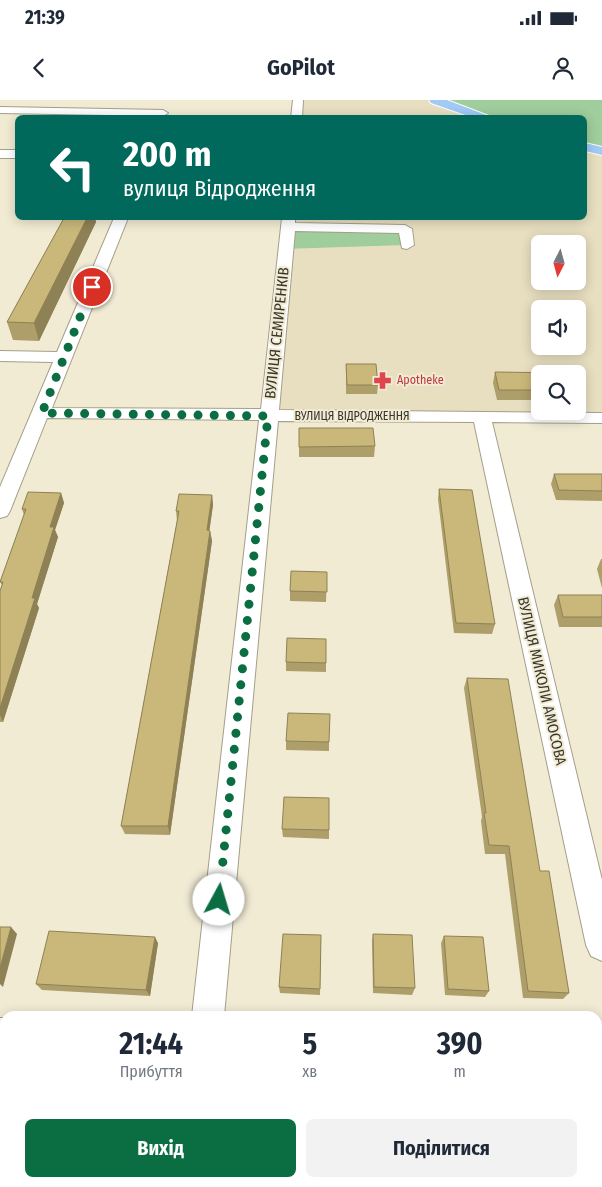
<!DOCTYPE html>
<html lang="uk">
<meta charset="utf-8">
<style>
:root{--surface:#fff;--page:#f2f2f3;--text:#1f2937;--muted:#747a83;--accent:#0b6d42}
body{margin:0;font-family:"Fira Sans Condensed",sans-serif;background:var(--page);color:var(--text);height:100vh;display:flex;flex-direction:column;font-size:19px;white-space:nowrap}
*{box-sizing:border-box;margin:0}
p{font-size:16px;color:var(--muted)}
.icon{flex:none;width:28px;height:28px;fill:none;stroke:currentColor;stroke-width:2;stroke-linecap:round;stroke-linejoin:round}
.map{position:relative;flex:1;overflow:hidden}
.drawer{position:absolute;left:0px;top:911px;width:602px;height:176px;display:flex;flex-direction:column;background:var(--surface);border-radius:15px 15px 0 0;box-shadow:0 2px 12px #0003}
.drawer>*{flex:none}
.hud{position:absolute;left:15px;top:15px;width:572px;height:105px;border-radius:8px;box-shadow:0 2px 12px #0003;background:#00695c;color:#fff;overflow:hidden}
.needle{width:32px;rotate:186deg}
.buttons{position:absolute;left:531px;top:135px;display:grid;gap:10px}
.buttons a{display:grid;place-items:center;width:55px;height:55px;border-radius:8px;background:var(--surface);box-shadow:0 2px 12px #0003;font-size:25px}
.pin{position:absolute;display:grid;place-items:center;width:42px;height:42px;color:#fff;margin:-21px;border:2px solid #fff;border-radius:50%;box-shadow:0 1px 5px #0007}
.me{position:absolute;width:55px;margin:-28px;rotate:6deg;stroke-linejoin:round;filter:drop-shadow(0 0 4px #0008)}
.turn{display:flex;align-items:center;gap:18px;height:105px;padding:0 25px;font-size:22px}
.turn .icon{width:65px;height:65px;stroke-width:2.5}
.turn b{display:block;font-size:35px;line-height:42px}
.eta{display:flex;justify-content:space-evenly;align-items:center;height:85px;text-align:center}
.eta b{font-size:30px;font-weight:700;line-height:35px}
.cta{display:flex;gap:10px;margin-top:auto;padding:10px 25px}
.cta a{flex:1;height:58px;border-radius:8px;background:var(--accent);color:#fff;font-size:20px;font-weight:700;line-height:58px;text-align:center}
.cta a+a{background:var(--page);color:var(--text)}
.status{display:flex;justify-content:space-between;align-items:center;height:35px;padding:0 25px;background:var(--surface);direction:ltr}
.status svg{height:14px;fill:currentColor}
header{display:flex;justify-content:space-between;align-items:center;height:65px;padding:0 25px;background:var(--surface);font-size:22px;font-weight:700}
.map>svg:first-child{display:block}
.built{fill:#e8dfc1;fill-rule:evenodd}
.green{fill:#a0cd9c}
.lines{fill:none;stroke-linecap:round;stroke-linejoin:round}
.minor-casing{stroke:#a59e8a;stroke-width:2}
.major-casing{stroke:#fff;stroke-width:2}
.minor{fill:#fff;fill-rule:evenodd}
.major{fill:#a1caf4;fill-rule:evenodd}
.wall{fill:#ae9e69}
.shaded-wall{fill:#8d8155}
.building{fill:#cab87a;stroke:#8d8155}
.route{stroke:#0b6d42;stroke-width:9;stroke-dasharray:0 16.2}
.labels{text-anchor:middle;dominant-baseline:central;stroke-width:4;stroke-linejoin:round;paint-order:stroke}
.far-health-label{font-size:12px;fill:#be3a42;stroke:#f1ebd4;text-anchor:start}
.far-street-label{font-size:12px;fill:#37352c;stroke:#f1ebd4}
.street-label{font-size:15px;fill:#37352c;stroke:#f1ebd4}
</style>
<div class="status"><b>21:39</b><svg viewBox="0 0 49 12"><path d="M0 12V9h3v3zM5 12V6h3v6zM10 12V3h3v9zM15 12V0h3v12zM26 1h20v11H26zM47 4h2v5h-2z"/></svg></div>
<header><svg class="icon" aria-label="back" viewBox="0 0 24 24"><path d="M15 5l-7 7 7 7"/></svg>GoPilot<svg class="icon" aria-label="person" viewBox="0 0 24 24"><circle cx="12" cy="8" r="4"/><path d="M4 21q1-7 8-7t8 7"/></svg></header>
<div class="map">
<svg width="602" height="1087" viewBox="0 0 602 1087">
<rect width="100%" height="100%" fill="#f1ebd4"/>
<path class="built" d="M298,0H435L488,18H296Z
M585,47L602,51V318L268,315L285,149L407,145L288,127L289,118H585ZM540,144H578V181H540ZM540,209H578V246H540ZM540,274H578V311H540Z"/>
<path class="green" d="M435,0H602V51L585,47V18L488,17Z
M288,127L405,129L407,145L285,149Z"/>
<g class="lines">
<defs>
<path id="minor" d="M293,0H303L302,18H291Z
M0,7L163,10L168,13L163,16L0,13Z
M0,50H18V58H0Z
M114,118H128L52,308L261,309L282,118H295V123L405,125L412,129L414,145L407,149L402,148L399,133L295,131L279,310L602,313V323L492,322L602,780V861L591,856L586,845L474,322L278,321L224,916H192L259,320L47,318L10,411L7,416L0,418V387L53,262L0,261V251L57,252Z
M0,918H5V952H0Z
M598,934L602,935V969L598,968Z
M174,1082H210V1087H174Z
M447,1082H484V1087H448Z"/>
<path id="major" d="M429,0H447L494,18H474L431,3Z
M585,43L602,47V55L585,51Z"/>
</defs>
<use href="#minor" class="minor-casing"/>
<use href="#major" class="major-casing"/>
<use href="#minor" class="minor"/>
<use href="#major" class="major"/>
</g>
<path class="wall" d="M64,118H95L96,122L39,241L13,240L7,222Z
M346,264L378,285L377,294H346Z
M495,272L540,274V300H497L493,283Z
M299,328L375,346L374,357H299Z
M554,374H602V401L556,400L551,384Z
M439,389L495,524L492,534L454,533L438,399Z
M61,393L64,403L55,430L58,437L37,504L39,508L3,622H0V491L2,485L0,482L24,415L22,409Z
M212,395L213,405L209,431H210L212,441L170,735L125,734L121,726L177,421L176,411Z
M601,459H602V488L597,469Z
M327,472L326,502L290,501V491Z
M558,495H602V527H559L554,505Z
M326,539V572L286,571V562Z
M467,578L540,771L569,893L563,899L523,898L505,754H485L481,721L482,717L464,588Z
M286,641L329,642V651L286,650Z
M282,729L329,730V739L283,737Z
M373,834L415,888L412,895L373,893L372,841Z
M321,835L320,895L280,893L279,887Z
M444,836L489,891L485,897L445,895L441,843Z
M158,843L150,896L42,890L36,884Z
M0,1019H5V1075H0Z
M602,1032V1087H549L548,1082H598Z"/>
<path class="shaded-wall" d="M87,118H95L96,122L39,241L34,223Z
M61,393L64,403L55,430L58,437L37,504L39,508L3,622L0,615V608L32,498L50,427Z
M212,395L213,405L208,441L207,430Z
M210,431L212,441L170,735L168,726Z
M11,827L17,834L3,887L0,884V868Z
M155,837L158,843L150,896L146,890Z"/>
<path class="building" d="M64,118H87L34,223L7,222Z
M346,264H376L378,285H347Z
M495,272L570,273L571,274H540V290H499Z
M299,328H373L375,346L299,347Z
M554,374H602V391L559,390Z
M439,389L472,390L495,524L456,523Z
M28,392L61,393L50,427H54L32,498H35L0,608V491L3,482H0L26,409H22Z
M179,394L212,395L207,430L210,431L168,726H121L179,411H176Z
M291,471L327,472V492L290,491Z
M558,495H602V517H563Z
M287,538L326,539V563L286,562Z
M467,578L508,579L540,771H549L569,893L528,891L509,746L489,745L484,713H486Z
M288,613L330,614L329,642L286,641Z
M284,697L329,698V730L282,729Z
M0,827H11L0,868Z
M49,831L155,837L146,890L36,884Z
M283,834L321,835L320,889L279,887Z
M373,834L412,835L415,888L374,887Z
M444,836L483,837L489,891L448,889Z
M0,1019H5V1072H0Z
M598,1032H602V1086L555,1085V1082H598Z"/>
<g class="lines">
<path class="route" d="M92,187L42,313L268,316L219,800"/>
</g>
<defs>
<symbol id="pharmacy-bare" viewBox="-9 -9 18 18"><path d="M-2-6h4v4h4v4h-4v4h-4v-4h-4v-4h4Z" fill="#e0444e" stroke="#f1ebd4" stroke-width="2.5" paint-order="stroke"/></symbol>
</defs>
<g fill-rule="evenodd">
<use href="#pharmacy-bare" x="370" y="268" width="25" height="25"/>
</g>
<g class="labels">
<g class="far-health-label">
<text x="397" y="280">Apotheke</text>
</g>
<g class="far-street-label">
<text x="352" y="316">ВУЛИЦЯ ВІДРОДЖЕННЯ</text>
</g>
<g class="street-label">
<text transform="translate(277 233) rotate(-84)">ВУЛИЦЯ СЕМИРЕНКІВ</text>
<text transform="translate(542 581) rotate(77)">ВУЛИЦЯ МИКОЛИ АМОСОВА</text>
</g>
</g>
</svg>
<div class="buttons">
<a><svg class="needle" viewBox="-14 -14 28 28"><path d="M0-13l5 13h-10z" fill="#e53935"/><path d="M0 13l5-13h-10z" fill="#747a83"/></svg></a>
<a><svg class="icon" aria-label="sound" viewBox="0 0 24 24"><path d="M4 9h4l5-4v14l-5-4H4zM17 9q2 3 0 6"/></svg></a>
<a><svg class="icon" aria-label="search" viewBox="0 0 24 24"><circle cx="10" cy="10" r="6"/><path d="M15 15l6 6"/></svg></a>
</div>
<div class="pin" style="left:92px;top:187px;background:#d93025"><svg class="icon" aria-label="arrive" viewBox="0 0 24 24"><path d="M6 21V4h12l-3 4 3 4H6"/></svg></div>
<svg class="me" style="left:219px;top:800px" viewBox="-20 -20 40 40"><circle r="19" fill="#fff"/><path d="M0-13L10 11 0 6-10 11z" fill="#0b6d42"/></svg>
<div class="hud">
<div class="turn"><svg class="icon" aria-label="left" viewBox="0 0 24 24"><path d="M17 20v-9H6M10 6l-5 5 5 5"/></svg><div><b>200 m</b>вулиця Відродження</div></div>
</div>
<section class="drawer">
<div class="eta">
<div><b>21:44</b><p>Прибуття</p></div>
<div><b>5</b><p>хв</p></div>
<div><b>390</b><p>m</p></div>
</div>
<div class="cta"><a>Вихід</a><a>Поділитися</a></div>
</section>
</div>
